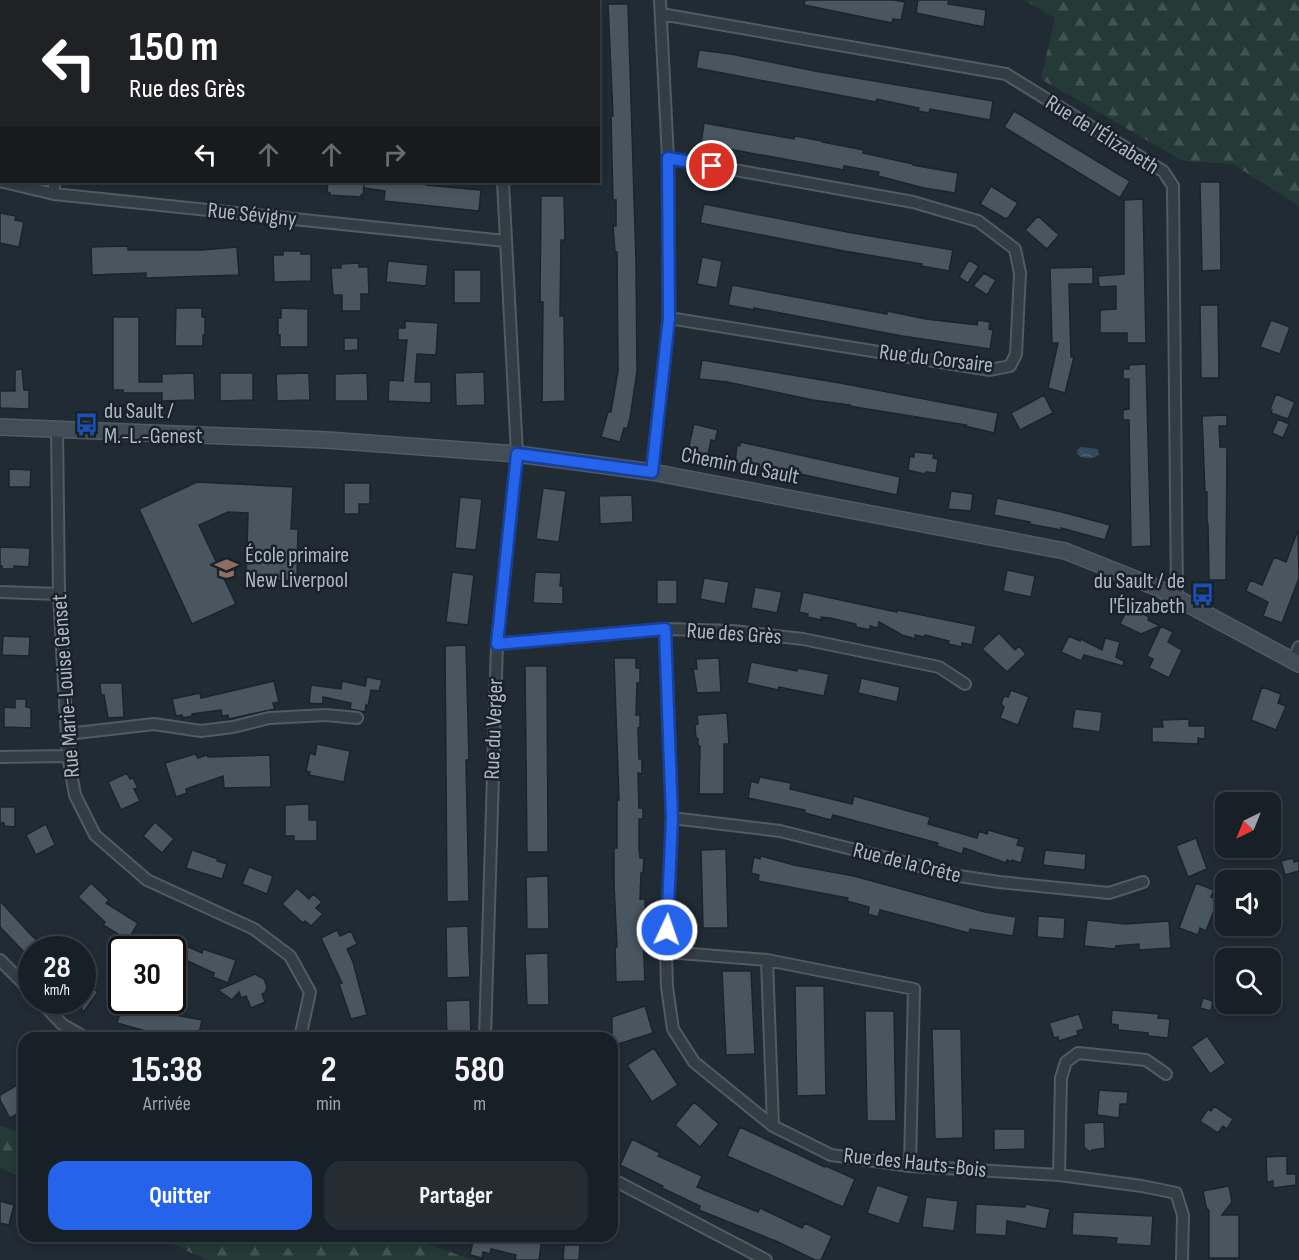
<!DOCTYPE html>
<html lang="fr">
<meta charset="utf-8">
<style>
:root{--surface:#182027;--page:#252d33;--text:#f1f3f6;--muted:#9fa3a7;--line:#363e44;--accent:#2563eb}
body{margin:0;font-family:"Sofia Sans Condensed",sans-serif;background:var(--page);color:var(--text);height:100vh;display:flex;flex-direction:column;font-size:22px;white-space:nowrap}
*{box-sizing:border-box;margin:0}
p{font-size:20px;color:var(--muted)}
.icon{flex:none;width:33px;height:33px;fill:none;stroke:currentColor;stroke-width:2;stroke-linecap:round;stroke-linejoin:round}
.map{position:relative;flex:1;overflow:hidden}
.side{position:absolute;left:18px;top:1032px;width:600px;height:210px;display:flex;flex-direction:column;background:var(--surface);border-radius:18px;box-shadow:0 3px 9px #0003,0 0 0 2px var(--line)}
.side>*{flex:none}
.top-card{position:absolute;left:0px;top:0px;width:600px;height:183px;box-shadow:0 3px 9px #0003,0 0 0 2px var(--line);background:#202124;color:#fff;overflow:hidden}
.needle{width:39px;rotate:223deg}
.fabs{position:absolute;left:1215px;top:792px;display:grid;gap:12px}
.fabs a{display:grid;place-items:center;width:66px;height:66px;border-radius:12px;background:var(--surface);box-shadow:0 3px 9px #0003,0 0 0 2px var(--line);font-size:30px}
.speed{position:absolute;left:18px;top:936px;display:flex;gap:12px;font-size:30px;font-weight:700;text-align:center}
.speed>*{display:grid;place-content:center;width:78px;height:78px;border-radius:50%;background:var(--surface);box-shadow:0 3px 9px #0003,0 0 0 2px var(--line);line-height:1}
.speed small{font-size:15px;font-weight:400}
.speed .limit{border:3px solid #111;border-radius:9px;background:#fff;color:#111}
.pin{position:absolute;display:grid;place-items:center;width:51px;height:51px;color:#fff;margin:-26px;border:3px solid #fff;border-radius:50%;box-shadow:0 2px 6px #0007}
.me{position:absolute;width:66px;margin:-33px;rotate:3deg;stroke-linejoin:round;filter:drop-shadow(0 0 4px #0008)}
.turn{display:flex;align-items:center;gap:21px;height:126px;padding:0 30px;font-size:27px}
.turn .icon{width:78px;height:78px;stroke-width:2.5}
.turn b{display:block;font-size:42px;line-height:51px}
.lanes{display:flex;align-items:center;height:57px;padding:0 30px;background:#0003;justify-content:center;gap:30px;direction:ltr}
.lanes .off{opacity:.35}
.eta{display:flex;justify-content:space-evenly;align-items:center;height:102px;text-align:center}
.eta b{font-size:36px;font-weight:700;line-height:42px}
.primary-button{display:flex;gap:12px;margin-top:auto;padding:12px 30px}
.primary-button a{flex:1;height:69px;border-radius:18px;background:var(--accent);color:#fff;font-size:24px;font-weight:700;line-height:69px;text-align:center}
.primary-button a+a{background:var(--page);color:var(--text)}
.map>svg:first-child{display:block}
.forest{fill:url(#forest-firs)}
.water{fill:url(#water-waves)}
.building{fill:#495660;stroke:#1b242b;stroke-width:1.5}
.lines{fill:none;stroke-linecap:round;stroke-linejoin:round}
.street-casing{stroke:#515b63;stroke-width:14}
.secondary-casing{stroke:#515b63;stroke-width:18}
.street{stroke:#333d44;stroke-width:10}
.secondary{stroke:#424d57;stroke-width:15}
.route-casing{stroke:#184099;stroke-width:15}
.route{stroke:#2563eb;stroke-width:10}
.labels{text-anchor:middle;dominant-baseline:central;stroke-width:5;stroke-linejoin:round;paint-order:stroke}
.street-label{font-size:22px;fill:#adb8c2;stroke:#192229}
.poi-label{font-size:22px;fill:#adb8c2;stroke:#192229;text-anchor:start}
</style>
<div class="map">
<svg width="1299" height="1260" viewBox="0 0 1299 1260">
<defs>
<pattern id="forest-firs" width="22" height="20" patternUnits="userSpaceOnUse" patternTransform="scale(1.5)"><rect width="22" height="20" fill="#253936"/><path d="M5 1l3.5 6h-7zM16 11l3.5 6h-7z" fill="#425451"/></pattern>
<pattern id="water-waves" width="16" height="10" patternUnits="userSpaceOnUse" patternTransform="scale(1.5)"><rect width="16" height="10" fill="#354a5a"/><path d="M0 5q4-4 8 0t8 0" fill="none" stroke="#506270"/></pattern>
</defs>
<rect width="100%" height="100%" fill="#202b34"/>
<path class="forest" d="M1024,0H1299V206L1233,164L1183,161L1041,79L1055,18Z
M0,1125L24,1135V1178L0,1168Z
M155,1236H404L473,1260H207Z"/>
<path class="water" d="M1081,447L1098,449L1099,455C1093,459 1083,459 1078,455L1077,450Z"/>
<path class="building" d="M805,0H893L905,2L901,20L893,19L892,23L804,5Z
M918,0H949L948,4L986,10L984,27L916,13Z
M608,4H628L636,261L637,371L630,418L627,429L624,428L620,442L601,437L608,412H611L618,371L617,252H615L613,226H616V200H613L611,116H613Z
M699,50L731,54L815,71L993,101L990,120L930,109L929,113L918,111L919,108L877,99L876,102L849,97L696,68Z
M1014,111L1130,181L1120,198L1004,127Z
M704,123L794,139L795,136L822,141V142L864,150L863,153L913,164V165L958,173L955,193L924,188L878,176L879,172L844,166V170L701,144Z
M328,182H426V185L481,190L479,211L384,201L385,191L364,188V185L363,196L361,195V197L329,195L330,193L327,192Z
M1200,182H1220L1221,270L1202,271Z
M991,186L1018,203L1008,218H1004L980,204Z
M541,196H564L565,240H561L560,316H564L565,401L542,402L543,302H540Z
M1143,199L1146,343H1127V333H1100V310L1116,309V286L1099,287L1098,276L1124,274V200Z
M704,204L847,232L953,250L949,271L921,266L922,264L844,251L700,223Z
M0,213L16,216L15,220L24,222L19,247L0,243Z
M1038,216L1059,235L1047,249L1025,230Z
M128,246V250H201L237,247L239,275L146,278V273L92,275L91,247Z
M283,251H301V254H311V281L274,282L273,255H283Z
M702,257L722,261L717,288L697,284Z
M969,260L979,266L968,283L959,277Z
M388,261L428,265L426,286L386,282Z
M359,263V267H368L369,294H361V311H342V295H333L331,268H341V264Z
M1093,267V284H1069L1071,357H1074L1065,393L1048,388L1058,343H1052L1050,268Z
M454,270H481V303H454Z
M984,273L996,280L987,295L973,286Z
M732,285L887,314V311L926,319L977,325L978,320L990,322L989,329L993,330L990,349L902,336L754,308V310L728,305Z
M1200,305H1218L1219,378H1201Z
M176,308H202V317H205V335H203V346H175Z
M281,308L308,309V347H280V335H278V318H281Z
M113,317H139V382H162V374L194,373L195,400L162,401V393H123V390H113Z
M1271,320L1290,327L1280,354L1260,347Z
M405,321L438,323L436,355L417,354L415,382H431V403L388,401L389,380L403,381L407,340H398V328H405Z
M344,338H358V350L344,351Z
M702,360L840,383L998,413L994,433L965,426L966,425L849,406L850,405L813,400L727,382L699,379Z
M1146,364L1151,546L1131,547L1129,420H1123V410L1129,409V379H1123V369H1129V365Z
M22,369L24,390H29V409L0,408V391H15V370Z
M484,372L485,405L456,406L455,373Z
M220,373H253V400L220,401Z
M309,373L310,400L277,401L276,374Z
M367,373L368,401H335V374Z
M1276,394L1295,402L1288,419L1271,413L1272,410L1270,409Z
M1044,395L1053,413L1020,430L1011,413Z
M1227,415V426H1219L1220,447H1227L1226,580H1209L1208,524H1207V492H1205L1202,416Z
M1278,419L1289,424L1283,438L1272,433Z
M694,424L718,430L715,441L711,440L708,455L688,450Z
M740,442L900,477L897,495L772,468V470L735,463L737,445L740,446Z
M914,452L934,454L933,458L938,459L936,473L926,472L924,474L908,470L910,456L914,457Z
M9,469L31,470L30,487H9Z
M197,482L293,487L291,529H298L297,581L246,580L248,513L228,512L199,525L236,604L192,624L139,509Z
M344,483H370V504H359V514H344Z
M543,488L566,491L559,542L536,539Z
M951,491L973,494L971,511L948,509Z
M632,495L633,522L600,524L599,496Z
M460,497L482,499L476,550L455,548Z
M997,498L1062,512L1110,525L1105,540L1061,528V530L1029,524L1030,522L994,515Z
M1298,530L1299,578L1282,623L1263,616L1268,602L1246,591L1250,580L1262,585L1274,557L1286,562Z
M0,547L30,548L29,567L14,566V569H2V566H0Z
M1007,570L1035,576L1031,597L1003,591Z
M452,572L474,575L468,625L446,622Z
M535,572L561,573L560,586H563V604L533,603Z
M704,578L729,582L725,604L700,599Z
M657,580H677V604H657Z
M755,587L782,592L777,613L751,608Z
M803,592L897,612V610L976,626L972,645L962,643V647L948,644L949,641L925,635V637L915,635L916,639L902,635L879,622L878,628L870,626V630L856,627V624L830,618L821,617L822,620L807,617L808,614L799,612Z
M1129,606L1149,617L1148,620L1160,626L1141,634L1120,624Z
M1161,626L1173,632L1168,642L1182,650L1169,678L1149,668L1153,659L1147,656Z
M999,633L1015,650L1019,646L1026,654L1007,672L982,649Z
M3,636L30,637L29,656L2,655Z
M1069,636L1080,641L1081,639L1102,650L1105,638L1120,642L1116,657L1124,661L1123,666L1084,655L1081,661L1061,652Z
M466,645L469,760H466L469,901L447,902L445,646Z
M614,658H636V668H640V683H637L636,715H640V727L638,728L639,759H642V774L638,773L639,808H643V819H639V849L640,858H644L643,873H641L640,899H645L646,933H643L645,981L616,982L615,947H617L614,884V848H617V800H619Z
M719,658L721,692L697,693L693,669H697L696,659Z
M751,662L797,671L798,668L829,674L824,696L779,687L778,690L747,683Z
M525,666H547L548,852H527Z
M367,677L382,680L379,691L371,690L368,706L366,705L365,712L350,709L351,703L323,697V704L309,703L311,685L341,689L342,681L365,686Z
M861,678L900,687L897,702L858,693Z
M274,681L279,702L273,703L275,709L229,719L228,715L222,716L221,710L192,714V716L183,718L182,715L176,716L172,699L200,693L201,698Z
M100,683H122L124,717L108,718L104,695H101Z
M1262,687L1281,694L1278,703L1286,706L1276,730L1251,720Z
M1011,690L1029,697L1018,725L1000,718L1004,707L1001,704L1004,696L1008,697Z
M15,699H26V707L31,708V728L4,727V707L15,708Z
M1075,709L1102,712L1100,732L1072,728Z
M727,713L729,744H724V794H699L700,746H698V739L696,738L695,725L698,724L697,715Z
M1189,719V726H1205V739L1198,738V744L1152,742V727H1163L1162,720Z
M317,744L350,751L344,782L309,775L310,772L306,771L310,753L315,755Z
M195,754L198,758L207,755L208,757L270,755L271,787L224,788L223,776L186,789L187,793L176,797L165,763Z
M127,773L130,779L133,778L138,788L134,789L140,801L121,810L108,782Z
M760,777L791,783L790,789L852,804L854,796L930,817L928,824L977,838L979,831L987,834L988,830L1019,839L1017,845L1025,847L1021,863L1012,860V862L1007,860L1006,863L964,848L962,854L937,846L938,843L833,815L831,820L805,813V810L748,798L751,781L758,783Z
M309,804V820H317V841H294V836H285V805Z
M0,807H15V827L4,826V823H0Z
M155,822L174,839L162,853L143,836Z
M46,824L55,845L36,855L26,835Z
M1196,838L1207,869L1188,877L1176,846Z
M726,849L728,928H703L701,850Z
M192,850L218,859L217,861L227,864L222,879L186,868Z
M1045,850L1086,854L1085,870L1043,865Z
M761,856L794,865L854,876L985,912L1016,917L1013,936L970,929L969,933L880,910L878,917L868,914L869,907L847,901L848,898L758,881L759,875L751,873L754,857L760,859Z
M1293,858L1294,862L1299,861V871L1285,875L1281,861Z
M249,867L273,876L267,894L242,884Z
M548,876L549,929H527L526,877Z
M91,883L109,900L106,903L138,923L128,940L103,925L105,922L78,897Z
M1196,883L1214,890L1211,897L1218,900L1206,931L1200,928L1198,935L1179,928Z
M297,888L309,899L313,894L322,902L316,908L323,914L311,926L305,921L303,923L282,904Z
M0,901L31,935L48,950H32V959L23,951L0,927Z
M1038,916L1065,918L1064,939L1037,937Z
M1087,920L1125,924L1169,921L1171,948L1139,950V944L1116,946L1115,949L1084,946Z
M468,926L470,977L447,978L446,927Z
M337,930L340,936L351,931L357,944L347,949L353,962L367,1015L351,1019L339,984L342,983L321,938Z
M159,934L202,953L203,949L236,960L228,983L213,977L214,973L172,954V950H151Z
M548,953L549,1005H527L525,954Z
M722,971H751L755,1054L726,1055Z
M255,974L264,979L267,987L265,993L262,994L265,1002L251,1008L246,996L241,998L239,992L232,1000L218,990Z
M82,981L98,992L82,1014Z
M795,986H824L826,1095L797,1096Z
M1203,998L1213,1001L1211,1011L1200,1008Z
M470,1000L471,1038H447L446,1001Z
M123,1003L165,1015V1013L202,1020L198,1038H171L117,1023Z
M645,1006L653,1033L612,1046V1017Z
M1112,1010L1159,1014L1158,1018L1170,1019L1168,1038L1148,1036V1033L1118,1030V1025L1111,1024Z
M865,1011H894L896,1121H867Z
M1079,1014L1084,1029L1077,1031L1078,1035L1059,1041L1058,1037L1054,1038L1049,1023Z
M932,1029H961L963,1138L935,1139Z
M1207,1036L1226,1063L1210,1074L1191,1047Z
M654,1048L678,1085L652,1102L627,1065Z
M24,1081V1110L10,1118L0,1100V1095Z
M1099,1090L1128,1092L1127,1104H1120L1119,1118L1097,1115Z
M694,1102L719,1124L700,1147L675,1125Z
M1214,1106L1233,1119L1227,1129L1223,1126L1218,1133L1200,1121L1208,1109L1211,1111Z
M1104,1122L1105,1148L1092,1150L1090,1152L1084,1147V1123Z
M740,1127L825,1167L826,1166L855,1179L843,1207L727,1156Z
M994,1129H1025V1149L994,1150Z
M632,1139L660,1153L658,1156L702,1176L697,1187L758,1212L760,1208L802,1228L805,1223L832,1236L821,1260H815L778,1242L699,1210L700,1206L662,1188L663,1186L620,1165Z
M1287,1156V1174H1296V1185L1273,1188V1181L1267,1182L1266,1157Z
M877,1185L909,1196L899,1224L867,1213Z
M1229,1186L1232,1202L1222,1215H1239V1258H1209V1211L1206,1207L1203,1191Z
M926,1197L958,1201L954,1231L922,1227Z
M0,1201L14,1205L9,1225L0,1223Z
M976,1204L1025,1207V1204L1050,1209L1046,1229L1007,1221L1006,1236L975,1234Z
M1073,1212L1153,1216L1151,1246L1116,1244L1117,1238L1072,1235Z
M474,1236L542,1237L539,1260H515L516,1255L491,1249L490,1254L483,1252L482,1258L470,1255Z
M564,1245H580L579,1260H563Z"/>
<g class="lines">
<defs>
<path id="street" d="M47,0L48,2
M661,14L1006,74L1163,171L1173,186L1177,598
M668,158L913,202L978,221L1015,249L1020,273L1016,354L1010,366L990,370L669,318
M0,181L54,194L505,241
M54,194V182
M57,428L59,594L68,756L75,795L95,835L147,880L254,929L290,956L310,992L300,1038
M652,472L669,318L668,158L660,0
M0,592L59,594
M665,629L672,818L666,952L667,987L673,1029L694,1062L773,1126L831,1155L910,1166L1059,1175L1142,1186L1176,1193L1183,1215L1182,1260
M497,644L665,629L733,631L803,639L939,667L965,684
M1293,661L1299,647
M67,734L154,724L201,731L233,727L269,718L326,715L357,718
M0,757L68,756
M672,818L780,831L959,876L999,882L1109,893L1143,882
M666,952L767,960L914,989L910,1166
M0,960L32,992
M767,960L773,1126
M39,1000L62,1024L86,1038
M485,1038L497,644L517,454L503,182
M1059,1175L1061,1078L1066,1062L1078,1053L1146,1060L1166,1074
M612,1179L766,1260"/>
<path id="secondary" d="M0,427L327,440L517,454L652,472L1065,551L1158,588L1299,664"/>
</defs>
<use href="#street" class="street-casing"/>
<use href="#secondary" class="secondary-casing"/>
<use href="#street" class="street"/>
<use href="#secondary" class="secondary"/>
</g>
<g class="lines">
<defs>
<path id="route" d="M667,930L672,818L665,629L497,644L517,454L652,472L669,318L668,158L712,166"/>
</defs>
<use href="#route" class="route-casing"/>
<use href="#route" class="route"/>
</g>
<defs>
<symbol id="bus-bare" viewBox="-9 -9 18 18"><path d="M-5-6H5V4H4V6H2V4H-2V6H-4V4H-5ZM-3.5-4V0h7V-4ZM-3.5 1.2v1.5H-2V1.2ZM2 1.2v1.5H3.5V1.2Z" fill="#1a4fb4" stroke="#192229" stroke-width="2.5" paint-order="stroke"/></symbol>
<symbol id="school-bare" viewBox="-9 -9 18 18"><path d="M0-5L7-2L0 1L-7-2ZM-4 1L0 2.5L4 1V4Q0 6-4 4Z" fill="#8d6e63" stroke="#192229" stroke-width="2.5" paint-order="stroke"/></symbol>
</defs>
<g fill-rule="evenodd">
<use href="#bus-bare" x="70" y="408" width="33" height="33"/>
<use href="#school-bare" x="210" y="552" width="33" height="33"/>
<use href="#bus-bare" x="1186" y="578" width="33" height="33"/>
</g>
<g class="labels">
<g class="street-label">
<text transform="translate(1102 135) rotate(32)">Rue de l'Élizabeth</text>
<text transform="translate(252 215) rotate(6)">Rue Sévigny</text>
<text transform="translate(936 359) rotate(7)">Rue du Corsaire</text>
<text transform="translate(740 466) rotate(11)">Chemin du Sault</text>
<text transform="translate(734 634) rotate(4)">Rue des Grès</text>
<text transform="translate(66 686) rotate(-94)">Rue Marie-Louise Genset</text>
<text transform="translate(494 729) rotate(-88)">Rue du Verger</text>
<text transform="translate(907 863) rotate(14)">Rue de la Crête</text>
<text transform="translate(915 1163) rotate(6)">Rue des Hauts-Bois</text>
</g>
<g class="poi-label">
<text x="104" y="411">du Sault /<tspan x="104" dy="25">M.-L.-Genest</tspan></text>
<text x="245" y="555">École primaire<tspan x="245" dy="25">New Liverpool</tspan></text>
<text x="1185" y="581" text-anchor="end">du Sault / de<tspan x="1185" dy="25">l'Élizabeth</tspan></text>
</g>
</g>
</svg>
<div class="fabs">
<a><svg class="needle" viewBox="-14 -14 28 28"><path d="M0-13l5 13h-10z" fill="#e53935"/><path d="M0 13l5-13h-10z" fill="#9fa3a7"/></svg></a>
<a><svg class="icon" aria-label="sound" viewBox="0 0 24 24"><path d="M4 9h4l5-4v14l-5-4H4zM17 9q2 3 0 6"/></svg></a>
<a><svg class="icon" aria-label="search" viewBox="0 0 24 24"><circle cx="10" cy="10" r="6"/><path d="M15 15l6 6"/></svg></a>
</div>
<div class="speed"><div>28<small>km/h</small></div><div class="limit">30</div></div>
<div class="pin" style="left:712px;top:166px;background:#d93025"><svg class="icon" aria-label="arrive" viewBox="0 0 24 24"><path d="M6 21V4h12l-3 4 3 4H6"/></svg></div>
<svg class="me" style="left:667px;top:930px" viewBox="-20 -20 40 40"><circle r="17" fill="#2563eb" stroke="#fff" stroke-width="3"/><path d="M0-11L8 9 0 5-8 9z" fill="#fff"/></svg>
<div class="top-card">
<div class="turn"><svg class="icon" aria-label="left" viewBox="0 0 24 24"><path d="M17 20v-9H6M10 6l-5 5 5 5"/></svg><div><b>150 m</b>Rue des Grès</div></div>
<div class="lanes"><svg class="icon" aria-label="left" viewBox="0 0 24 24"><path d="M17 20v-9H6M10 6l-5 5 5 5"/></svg><svg class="icon off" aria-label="ahead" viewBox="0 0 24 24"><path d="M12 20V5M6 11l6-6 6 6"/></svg><svg class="icon off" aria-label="ahead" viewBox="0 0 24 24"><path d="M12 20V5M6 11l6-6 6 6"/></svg><svg class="icon off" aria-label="right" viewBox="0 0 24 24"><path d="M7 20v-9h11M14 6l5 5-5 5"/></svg></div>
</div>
<section class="side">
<div class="eta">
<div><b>15:38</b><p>Arrivée</p></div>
<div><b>2</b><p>min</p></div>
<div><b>580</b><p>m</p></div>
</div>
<div class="primary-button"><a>Quitter</a><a>Partager</a></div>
</section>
</div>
